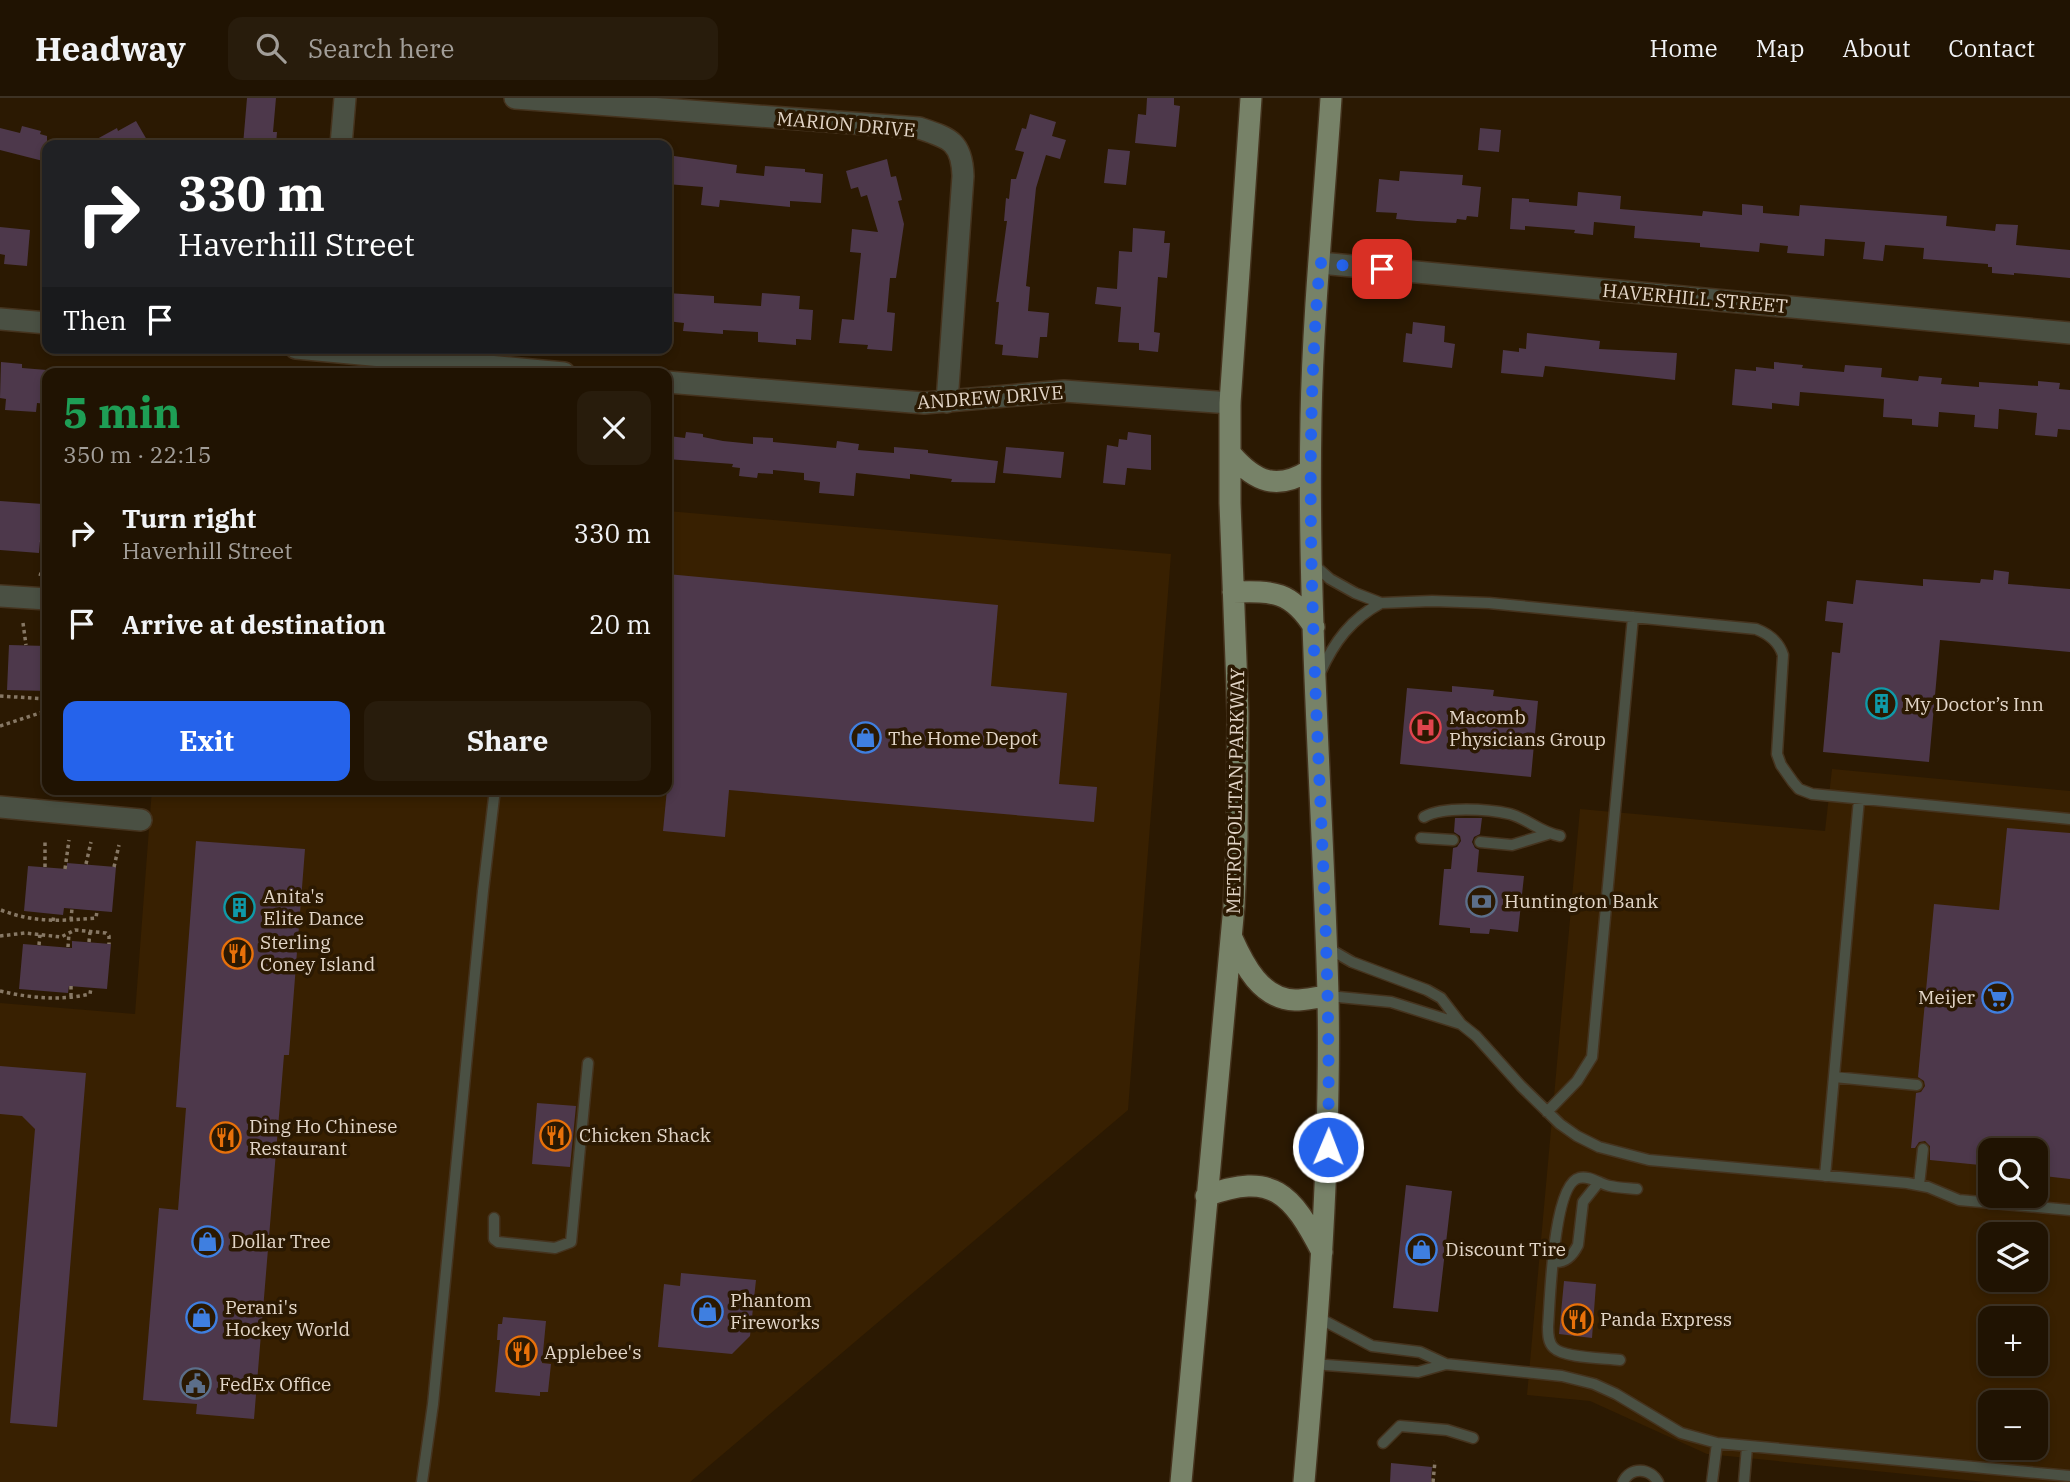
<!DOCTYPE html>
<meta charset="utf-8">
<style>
:root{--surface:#201302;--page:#281c0c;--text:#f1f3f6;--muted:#a29e99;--line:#3d3224;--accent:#2563eb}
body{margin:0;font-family:"IBM Plex Serif",serif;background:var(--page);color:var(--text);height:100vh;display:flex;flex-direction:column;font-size:26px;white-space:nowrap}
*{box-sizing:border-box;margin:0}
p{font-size:23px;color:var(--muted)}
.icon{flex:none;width:38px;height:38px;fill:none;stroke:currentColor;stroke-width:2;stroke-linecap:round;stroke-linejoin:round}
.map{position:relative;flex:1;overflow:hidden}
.side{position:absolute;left:42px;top:270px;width:630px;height:427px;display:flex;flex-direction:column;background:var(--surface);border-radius:14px;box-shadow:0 4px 10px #0003,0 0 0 2px var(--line)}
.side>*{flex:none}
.hud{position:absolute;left:42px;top:42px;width:630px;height:214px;border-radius:14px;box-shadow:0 4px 10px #0003,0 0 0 2px var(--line);background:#202124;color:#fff;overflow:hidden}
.tools{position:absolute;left:1978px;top:1040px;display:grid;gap:14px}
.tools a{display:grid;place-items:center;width:70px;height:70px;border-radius:14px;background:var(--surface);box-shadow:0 4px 10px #0003,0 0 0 2px var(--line);font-size:35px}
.pin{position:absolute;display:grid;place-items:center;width:60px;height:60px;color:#fff;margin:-30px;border-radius:14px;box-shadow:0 4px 10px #0006}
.me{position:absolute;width:77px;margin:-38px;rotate:1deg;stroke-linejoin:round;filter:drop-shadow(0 0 5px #0008)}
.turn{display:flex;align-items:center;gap:24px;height:147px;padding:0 21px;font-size:32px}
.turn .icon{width:91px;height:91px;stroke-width:2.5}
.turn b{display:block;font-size:49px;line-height:60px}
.then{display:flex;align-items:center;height:66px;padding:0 21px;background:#0003;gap:14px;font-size:26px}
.round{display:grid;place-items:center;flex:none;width:74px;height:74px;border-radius:14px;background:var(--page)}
.head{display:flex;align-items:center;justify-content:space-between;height:119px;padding:0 21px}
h1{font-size:42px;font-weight:800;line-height:52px;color:#1e9e55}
.button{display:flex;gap:14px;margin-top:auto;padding:14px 21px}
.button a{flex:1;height:80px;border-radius:14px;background:var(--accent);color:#fff;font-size:28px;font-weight:800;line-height:80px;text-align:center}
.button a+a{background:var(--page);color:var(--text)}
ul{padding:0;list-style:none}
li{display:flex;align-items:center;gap:21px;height:91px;padding:0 21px}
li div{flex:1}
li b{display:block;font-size:26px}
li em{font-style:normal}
header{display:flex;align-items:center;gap:42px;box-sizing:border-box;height:98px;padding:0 35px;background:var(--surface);border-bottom:2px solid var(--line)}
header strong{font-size:33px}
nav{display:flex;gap:38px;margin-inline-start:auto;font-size:24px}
.search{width:490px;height:63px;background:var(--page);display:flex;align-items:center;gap:18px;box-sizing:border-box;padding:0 24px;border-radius:14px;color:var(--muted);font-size:26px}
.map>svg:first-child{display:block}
.built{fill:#382001;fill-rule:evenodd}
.building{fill:#4d384b}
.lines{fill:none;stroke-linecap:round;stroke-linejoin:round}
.lane-casing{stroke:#45331e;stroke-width:13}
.street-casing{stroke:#45331e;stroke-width:24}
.primary-casing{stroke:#45331e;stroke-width:24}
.path{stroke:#877865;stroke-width:3.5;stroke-dasharray:3.5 3.5;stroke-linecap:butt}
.lane{stroke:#4a5043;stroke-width:10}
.street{stroke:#4a5043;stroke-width:21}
.primary{stroke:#778268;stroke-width:21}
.route{stroke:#2563eb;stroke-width:12;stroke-dasharray:0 21.6}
.labels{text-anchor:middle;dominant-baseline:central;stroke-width:7;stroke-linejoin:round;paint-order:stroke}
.street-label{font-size:19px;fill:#e3d6c8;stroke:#2b1902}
.poi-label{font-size:19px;fill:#e3d6c8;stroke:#2b1902;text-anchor:start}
</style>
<header>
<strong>Headway</strong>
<div class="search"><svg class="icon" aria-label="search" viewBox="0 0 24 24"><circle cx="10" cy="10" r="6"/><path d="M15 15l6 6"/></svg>Search here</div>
<nav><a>Home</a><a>Map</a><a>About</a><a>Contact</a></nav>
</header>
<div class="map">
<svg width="2070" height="1384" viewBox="0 0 2070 1384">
<rect width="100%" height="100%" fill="#2b1902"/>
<path class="built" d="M667,413L1171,456L1128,1012L690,1384H0V905L135,916L152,691H667Z
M1832,671L2070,693V1384H1985L1707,1356L1590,1303L1527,1297L1580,711L1825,733ZM1990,1052H2035V1097H1990ZM1990,1136H2035V1181H1990ZM1990,1220H2035V1265H1990ZM1990,1304H2035V1349H1990Z"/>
<path class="building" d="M247,0H276L273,34H277L276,47H243Z
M1147,0H1174V7L1180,8L1176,49L1135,45L1138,16L1146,17Z
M1030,16L1056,24L1052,38L1066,42L1060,61L1046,57L1036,90L1026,188L1030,189L1028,213L1049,215L1047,239H1040L1038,260L1002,257L1003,247L995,246L999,204H996L1007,123H1004L1006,100L1009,101L1011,81H1016L1024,54L1015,52L1022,30L1026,31Z
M136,23L147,42L137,47H86L117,30L118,33Z
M22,28L41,33L40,36L47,38V64L0,52V30L20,35Z
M1480,30L1501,32L1499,54L1478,52Z
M1108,51L1130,53L1126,87L1104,85Z
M667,57L737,67L736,75L764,78L765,68L805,71V74L823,76L821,105L790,103V109L720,102L719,109L701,107L703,89L667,86Z
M887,61L891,79L896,78L902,102L898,103L904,126L896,180H890L887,214L895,215L892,253L867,251L868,247L839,245L842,221L854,222L861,155L850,154L852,131L878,134L867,97L861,99L858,89L851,91L846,73Z
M1400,73L1463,77L1462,87L1481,89L1478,119L1467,118L1466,122L1457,121L1456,125L1417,123L1396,121L1397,115L1376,114L1379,81L1399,83Z
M1578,94L1621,98L1620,111L1702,118L1703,113L1742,117V106L1763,108V115L1799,118L1800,107L1947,118L1946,128L1995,133L1996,126L2018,127L2016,147L2070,152V180L2014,175V177L1992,175V169H1988V166L1923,161L1924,150L1885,147L1883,163L1863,161L1865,144L1825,141L1824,158L1787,155L1788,148L1760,145L1759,154L1700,149V145L1634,140L1635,128L1594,124L1593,137L1574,135L1575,132L1525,128V132L1510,131L1512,100L1529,101V104L1577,108Z
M0,129L30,132L27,168L4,166L5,157L0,156Z
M1133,130L1165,133L1164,145H1170L1167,180L1158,179L1154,234L1160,235L1158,254L1139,252V245L1118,244L1121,209L1095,206L1097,189L1117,191L1119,153L1132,154Z
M667,195L714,198V205L761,208L762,195L800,198L799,211L813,212L811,242L796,241V247L758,244V234L723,232V236L683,233L684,225L667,223Z
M1413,224L1445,228L1444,244L1455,246L1452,270L1403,264L1406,235L1412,236Z
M1527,235L1600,243L1599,251L1677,255L1675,282L1545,268L1543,279L1501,275L1503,252L1519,254V250L1526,251Z
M1,264L22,266V270L47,272V306L37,305L36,314L5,312L6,301L0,300Z
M1774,264L1803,267L1802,270L1844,274L1845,267L1882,270L1881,279L1918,283L1919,278L1942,280L1941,286L1979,289V284L2038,288V283L2060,285L2059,291L2070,292V332L2058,331L2057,339L2035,337L2037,315L1999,311L1998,331L1974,329L1975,317L1939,314L1938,329L1912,327V321L1883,319L1884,301L1800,294L1799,308L1772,305V311L1732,307L1735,271L1756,273V269L1774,271Z
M686,334L703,336V339L723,343L753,346V339L773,340V344L836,350L837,343L859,346L858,352L894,355V349L928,352V355L998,363L995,385L951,384L952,381L910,376V381L856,375L854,398L819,395L820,384L804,382V375L773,372V376L758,375L757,380L739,378L740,370L732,369L733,366L667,361L669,338L685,340Z
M1128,334L1151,337V372L1127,370L1125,387L1103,385L1107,347L1118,349L1119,341L1127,342Z
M1006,349L1064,354L1061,380L1003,375Z
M0,403L43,406L39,455L0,452Z
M1994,472L2009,474L2008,486L2070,491V554L1940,542L1929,664L1823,654L1832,554L1840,555L1843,525L1825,523L1827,503L1853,506L1856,482L1923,488V481L1980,485L1981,481L1993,482Z
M667,476L998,507L991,588L1067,595L1059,686L1097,689L1094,724L729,692L725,739L663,733L667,691Z
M9,547L47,548V593L7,592Z
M1452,588L1494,592L1493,598L1538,603L1531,679L1400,666L1407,590L1452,594Z
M1455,720H1482L1480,736L1474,739L1472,744L1475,750L1479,752L1477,774L1524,778L1518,834L1490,831L1489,836L1470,835V830L1439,827L1444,771H1451L1453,750L1457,749L1461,743L1460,738L1454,734Z
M2007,730L2070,735V1081L2035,1077V1052H1990V1068L1930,1062V1048L1925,1043L1919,1044L1915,1050H1911L1916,995L1921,994L1925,988L1924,983L1918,979L1934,806L1999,812Z
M196,743L305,751L289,957H284L254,1321L196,1316L197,1306L143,1302L159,1110L178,1112L186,1010L176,1009Z
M67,765L116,769L112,814L64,810L63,817L24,813L28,768L67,771Z
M72,843L111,846L107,891L69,888L68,895L19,891L23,846L72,850Z
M0,968L86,975L57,1329L10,1325L35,1031L22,1018L0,1016Z
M537,1005L576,1008L570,1069L532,1066Z
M1406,1087L1452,1093L1438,1214L1393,1210Z
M681,1175L756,1182L750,1238L732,1256L658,1249L664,1186L680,1188Z
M1564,1183L1596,1186L1592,1240L1559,1236Z
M503,1219L546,1223L542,1265L551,1266L548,1294H540V1298L495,1294L500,1242H497L498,1226H502Z
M1391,1365L1432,1369L1431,1384H1390Z"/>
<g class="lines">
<defs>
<path id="lane" d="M1312,465L1330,481L1355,495L1381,505L1432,503L1489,505L1756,531C1769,536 1779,544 1783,557L1777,656L1781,667L1793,684L1799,691L1812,696L2070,721
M1320,575C1334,544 1351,521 1381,505
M1424,719C1443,708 1488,711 1510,716C1528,721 1541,735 1560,738
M1421,740L1453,742
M1480,744L1512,747L1548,736
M1326,849L1352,864L1427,892L1441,900L1461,926L1476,938L1521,988L1560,1026L1577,1038L1599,1049L1649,1062L1907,1085L1928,1089L1959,1102L2070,1112
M1328,898L1391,904L1461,926
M1834,979L1917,987
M1547,1014L1577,983L1592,959L1633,519
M1825,1078L1859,701
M1919,1087L1923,1051
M494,1120V1141L498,1144L555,1150L571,1144L588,965
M1554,1164C1566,1165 1573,1157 1578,1147L1583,1104L1599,1084
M1317,1219L1372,1248L1420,1254L1446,1266
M1620,1262C1605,1260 1564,1260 1554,1250C1548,1245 1548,1236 1548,1229C1550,1203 1553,1086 1579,1080C1589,1077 1600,1086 1610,1088C1619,1090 1628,1090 1637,1091
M1313,1266L1418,1274L1446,1266L1562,1278L1594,1286L1616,1296L1681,1335L1717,1345L2070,1378
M1383,1345L1400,1328L1447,1332L1473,1340
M422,1384L433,1306L483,793L495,691
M1623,1384C1631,1368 1650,1370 1658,1384
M1712,1384L1717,1345
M1744,1384L1747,1349"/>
<path id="street" d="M515,0L919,30C949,40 962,43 963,78L947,304
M341,47L345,0
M1320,165L2070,235
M0,221L47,225
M296,250L564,275
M667,284L924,305L1064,293L1230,305
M0,498L47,501
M0,709L141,722"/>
<path id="primary" d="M1231,356C1255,384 1277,393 1310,372
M1233,494C1274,493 1291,493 1314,529
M1232,840C1244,867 1261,901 1295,902C1306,902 1317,899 1328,898
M1206,1098C1273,1073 1292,1096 1322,1154
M1181,1384L1234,808L1237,741L1238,616L1230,405V305L1251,0
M1304,1384C1318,1222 1331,1060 1328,897C1323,705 1307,512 1311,320C1313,213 1324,106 1331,0"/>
</defs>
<use href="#lane" class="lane-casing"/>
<use href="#street" class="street-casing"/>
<use href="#primary" class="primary-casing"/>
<path class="path" d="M42,422L47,423
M40,442L47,443
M40,478L47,456
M23,525L26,547
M45,548L46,526
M0,598L47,601
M0,628L40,615L47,616
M43,689L47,672
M110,691V695
M87,693V691
M86,766L91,744
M45,769V744
M114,769L119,747
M65,771L69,742
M1,812C34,825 61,823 96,820L97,813
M71,822L72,810
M53,823L54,816
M0,838L25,835L61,839L75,832L106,835L109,838V846
M89,844L90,834
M39,847L40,836
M68,849L69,835
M71,888V900
M0,893C30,900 60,903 90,896L91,890
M1433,1384L1435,1363"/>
<use href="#lane" class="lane"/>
<use href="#street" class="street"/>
<use href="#primary" class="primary"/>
</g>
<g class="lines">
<path class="route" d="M1328,1049C1334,755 1293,459 1320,165L1382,171"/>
</g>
<defs>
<symbol id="building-ring" viewBox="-11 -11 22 22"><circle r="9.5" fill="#2b1902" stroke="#0f9aa8" stroke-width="1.5"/><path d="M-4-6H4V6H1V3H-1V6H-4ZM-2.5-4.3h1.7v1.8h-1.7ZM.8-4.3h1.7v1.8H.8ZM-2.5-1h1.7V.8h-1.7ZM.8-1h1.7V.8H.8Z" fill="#0f9aa8"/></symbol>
<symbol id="hospital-ring" viewBox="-11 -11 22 22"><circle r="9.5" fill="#2b1902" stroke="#e0444e" stroke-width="1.5"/><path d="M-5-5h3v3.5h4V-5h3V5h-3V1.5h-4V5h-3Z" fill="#e0444e"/></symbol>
<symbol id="shop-ring" viewBox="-11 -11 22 22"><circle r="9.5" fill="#2b1902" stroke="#3f7fe0" stroke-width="1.5"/><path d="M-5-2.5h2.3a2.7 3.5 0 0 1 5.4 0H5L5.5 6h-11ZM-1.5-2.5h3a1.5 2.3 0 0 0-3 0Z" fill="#3f7fe0"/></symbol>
<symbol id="bank-ring" viewBox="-11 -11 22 22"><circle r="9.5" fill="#2b1902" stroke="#5c6f8a" stroke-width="1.5"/><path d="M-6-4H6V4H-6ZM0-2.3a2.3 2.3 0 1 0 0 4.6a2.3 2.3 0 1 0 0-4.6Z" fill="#5c6f8a"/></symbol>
<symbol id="restaurant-ring" viewBox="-11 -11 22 22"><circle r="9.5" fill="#2b1902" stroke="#e8710a" stroke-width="1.5"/><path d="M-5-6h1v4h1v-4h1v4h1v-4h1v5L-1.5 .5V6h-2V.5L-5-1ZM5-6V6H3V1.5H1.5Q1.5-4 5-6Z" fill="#e8710a"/></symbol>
<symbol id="supermarket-ring" viewBox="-11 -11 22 22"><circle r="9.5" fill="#2b1902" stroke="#3f7fe0" stroke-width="1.5"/><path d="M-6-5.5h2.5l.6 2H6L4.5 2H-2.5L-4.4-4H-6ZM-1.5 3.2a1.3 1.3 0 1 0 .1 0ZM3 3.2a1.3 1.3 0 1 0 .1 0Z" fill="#3f7fe0"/></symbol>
<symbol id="civic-ring" viewBox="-11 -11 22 22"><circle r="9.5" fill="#2b1902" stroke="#5c6f8a" stroke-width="1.5"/><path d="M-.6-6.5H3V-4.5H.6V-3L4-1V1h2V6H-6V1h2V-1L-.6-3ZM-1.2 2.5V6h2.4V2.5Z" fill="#5c6f8a"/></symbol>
</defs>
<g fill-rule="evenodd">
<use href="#building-ring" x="1864" y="588" width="35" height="35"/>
<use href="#hospital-ring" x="1408" y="612" width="35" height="35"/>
<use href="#shop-ring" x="848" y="622" width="35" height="35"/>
<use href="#bank-ring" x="1464" y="786" width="35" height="35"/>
<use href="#building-ring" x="222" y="792" width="35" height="35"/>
<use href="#restaurant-ring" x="220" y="838" width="35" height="35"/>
<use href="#supermarket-ring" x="1980" y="882" width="35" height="35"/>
<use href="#restaurant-ring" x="538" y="1020" width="35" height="35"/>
<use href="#restaurant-ring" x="208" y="1022" width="35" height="35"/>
<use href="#shop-ring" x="190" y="1126" width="35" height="35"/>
<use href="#shop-ring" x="1404" y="1134" width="35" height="35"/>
<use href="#shop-ring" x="690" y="1196" width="35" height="35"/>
<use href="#shop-ring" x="184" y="1202" width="35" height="35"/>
<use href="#restaurant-ring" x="1560" y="1204" width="35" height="35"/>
<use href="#restaurant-ring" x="504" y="1236" width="35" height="35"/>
<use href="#civic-ring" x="178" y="1268" width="35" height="35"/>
</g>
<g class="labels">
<g class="street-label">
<text transform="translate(846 26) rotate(5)">MARION DRIVE</text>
<text transform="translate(1695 200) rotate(5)">HAVERHILL STREET</text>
<text transform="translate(990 299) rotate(-4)">ANDREW DRIVE</text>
<text transform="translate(1235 693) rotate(-89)">METROPOLITAN PARKWAY</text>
</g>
<g class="poi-label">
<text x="1904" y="606">My Doctor’s Inn</text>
<text x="1449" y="619">Macomb<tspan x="1449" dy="22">Physicians Group</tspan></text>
<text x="888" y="640">The Home Depot</text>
<text x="263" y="798">Anita's<tspan x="263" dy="22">Elite Dance</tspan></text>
<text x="1504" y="803">Huntington Bank</text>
<text x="260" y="844">Sterling<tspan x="260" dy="22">Coney Island</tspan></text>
<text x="1975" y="899" text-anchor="end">Meijer</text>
<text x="249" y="1028">Ding Ho Chinese<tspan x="249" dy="22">Restaurant</tspan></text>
<text x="579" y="1037">Chicken Shack</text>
<text x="231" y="1143">Dollar Tree</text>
<text x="1445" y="1151">Discount Tire</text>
<text x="730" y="1202">Phantom<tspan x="730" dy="22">Fireworks</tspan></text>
<text x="225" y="1209">Perani's<tspan x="225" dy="22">Hockey World</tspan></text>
<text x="1600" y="1221">Panda Express</text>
<text x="544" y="1254">Applebee's</text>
<text x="219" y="1286">FedEx Office</text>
</g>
</g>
</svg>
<div class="tools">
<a><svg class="icon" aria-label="search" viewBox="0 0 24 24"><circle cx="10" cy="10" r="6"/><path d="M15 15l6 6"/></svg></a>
<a><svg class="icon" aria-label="layers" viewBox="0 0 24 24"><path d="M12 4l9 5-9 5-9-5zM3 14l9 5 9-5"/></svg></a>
<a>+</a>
<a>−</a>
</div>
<div class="pin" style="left:1382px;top:171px;background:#d93025"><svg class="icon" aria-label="arrive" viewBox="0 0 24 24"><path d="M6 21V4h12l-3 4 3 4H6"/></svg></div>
<svg class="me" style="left:1328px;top:1049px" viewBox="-20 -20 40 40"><circle r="17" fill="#2563eb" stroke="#fff" stroke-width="3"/><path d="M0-11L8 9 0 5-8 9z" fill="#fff"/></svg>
<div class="hud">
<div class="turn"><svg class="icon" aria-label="right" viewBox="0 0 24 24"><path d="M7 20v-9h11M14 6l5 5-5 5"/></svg><div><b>330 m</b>Haverhill Street</div></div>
<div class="then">Then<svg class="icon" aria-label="arrive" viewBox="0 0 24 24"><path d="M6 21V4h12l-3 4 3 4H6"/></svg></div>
</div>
<section class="side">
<div class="head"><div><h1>5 min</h1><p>350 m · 22:15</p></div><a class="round"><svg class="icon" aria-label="close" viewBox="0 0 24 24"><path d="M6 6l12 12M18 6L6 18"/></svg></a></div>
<ul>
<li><svg class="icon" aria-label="right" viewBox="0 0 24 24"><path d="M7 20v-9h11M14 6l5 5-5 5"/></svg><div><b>Turn right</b><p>Haverhill Street</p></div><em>330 m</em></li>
<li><svg class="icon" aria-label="arrive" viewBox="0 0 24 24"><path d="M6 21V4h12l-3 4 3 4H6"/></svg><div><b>Arrive at destination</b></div><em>20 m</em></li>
</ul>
<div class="button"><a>Exit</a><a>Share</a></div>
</section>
</div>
